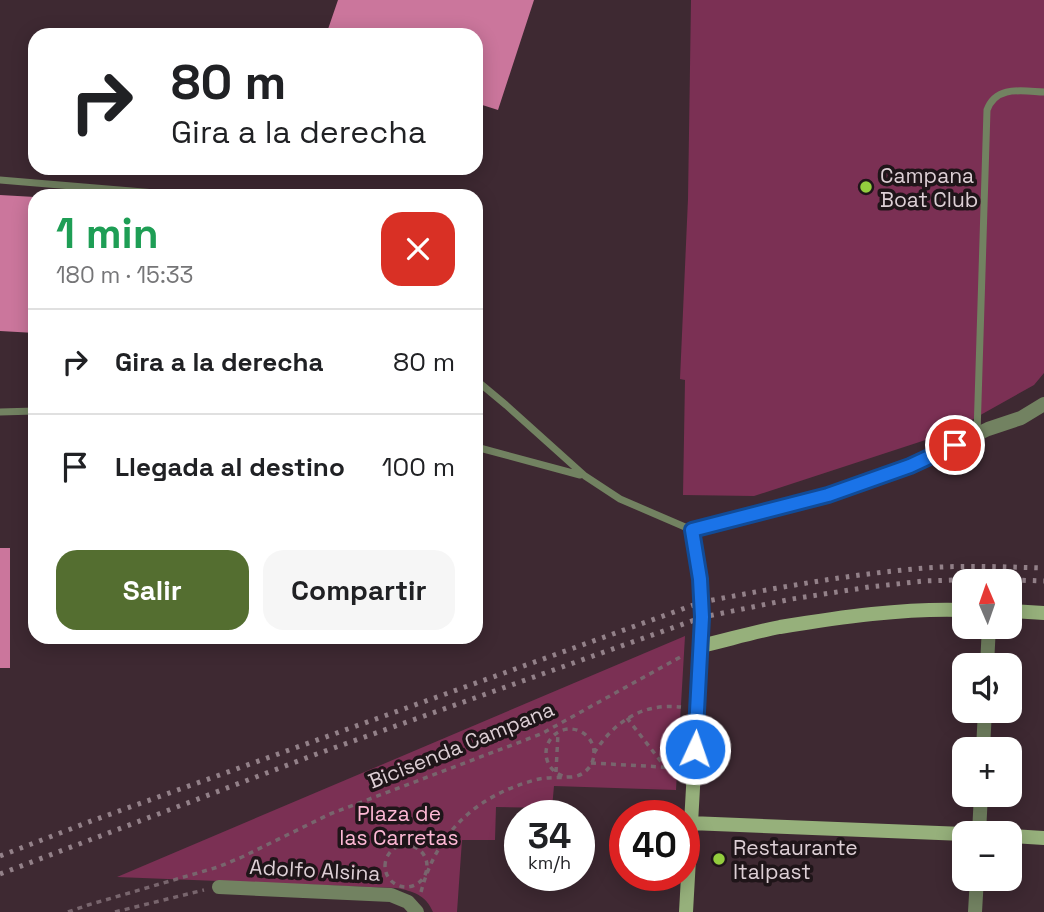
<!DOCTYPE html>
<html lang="es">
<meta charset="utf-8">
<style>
:root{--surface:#fff;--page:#f6f6f6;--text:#202124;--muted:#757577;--line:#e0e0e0;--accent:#546e30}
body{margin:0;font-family:"Space Grotesk",sans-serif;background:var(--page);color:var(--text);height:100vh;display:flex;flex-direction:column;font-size:26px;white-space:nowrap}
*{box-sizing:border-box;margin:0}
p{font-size:23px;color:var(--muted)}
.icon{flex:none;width:38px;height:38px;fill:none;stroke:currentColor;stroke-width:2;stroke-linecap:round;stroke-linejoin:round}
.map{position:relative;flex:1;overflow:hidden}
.sheet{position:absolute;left:28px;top:189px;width:455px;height:455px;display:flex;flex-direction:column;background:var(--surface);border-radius:21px;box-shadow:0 4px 18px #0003}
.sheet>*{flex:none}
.banner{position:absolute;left:28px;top:28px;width:455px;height:147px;border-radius:21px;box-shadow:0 4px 18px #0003;background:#fff;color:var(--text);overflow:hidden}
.needle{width:46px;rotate:358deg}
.controls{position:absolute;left:952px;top:569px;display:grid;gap:14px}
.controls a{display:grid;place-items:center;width:70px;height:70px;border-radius:14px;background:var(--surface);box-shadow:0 4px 18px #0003;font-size:35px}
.speed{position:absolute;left:504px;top:800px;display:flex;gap:14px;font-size:35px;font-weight:700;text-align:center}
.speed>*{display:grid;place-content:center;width:91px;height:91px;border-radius:50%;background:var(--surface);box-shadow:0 4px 18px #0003;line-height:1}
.speed small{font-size:18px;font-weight:400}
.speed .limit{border:10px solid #d22;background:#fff;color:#111}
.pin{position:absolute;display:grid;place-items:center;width:60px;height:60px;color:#fff;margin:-30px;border:4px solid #fff;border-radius:50%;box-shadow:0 2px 7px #0007}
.me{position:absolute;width:77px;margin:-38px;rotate:3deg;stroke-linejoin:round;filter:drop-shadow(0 0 5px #0008)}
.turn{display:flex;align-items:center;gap:24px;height:147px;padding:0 28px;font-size:32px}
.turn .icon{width:91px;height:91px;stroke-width:2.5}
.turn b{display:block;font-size:49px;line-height:60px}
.round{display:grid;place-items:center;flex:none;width:74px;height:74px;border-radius:21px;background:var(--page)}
.overview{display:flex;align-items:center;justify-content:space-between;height:119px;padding:0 28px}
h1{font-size:42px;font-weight:700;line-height:52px;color:#1e9e55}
.primary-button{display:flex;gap:14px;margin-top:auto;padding:14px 28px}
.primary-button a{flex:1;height:80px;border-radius:21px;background:var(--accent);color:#fff;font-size:28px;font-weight:700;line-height:80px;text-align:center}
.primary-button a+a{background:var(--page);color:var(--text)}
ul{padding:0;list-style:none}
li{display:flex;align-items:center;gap:21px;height:105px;padding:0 28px;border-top:2px solid var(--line)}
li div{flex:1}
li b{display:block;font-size:26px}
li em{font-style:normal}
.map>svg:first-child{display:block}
.green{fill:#7b3054}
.building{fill:#cb769c}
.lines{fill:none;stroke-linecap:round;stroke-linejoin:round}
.path{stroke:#78656d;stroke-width:3.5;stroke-dasharray:5 5;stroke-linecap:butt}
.lane{stroke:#728261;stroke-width:7}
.street{stroke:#728261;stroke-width:14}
.secondary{stroke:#96b07b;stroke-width:14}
.rail{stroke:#938189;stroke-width:5;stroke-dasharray:3.5 7;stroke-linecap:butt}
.route-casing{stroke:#114b97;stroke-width:18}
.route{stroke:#1a73e8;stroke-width:12}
.poi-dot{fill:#93cd3e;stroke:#1f1519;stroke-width:2.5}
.labels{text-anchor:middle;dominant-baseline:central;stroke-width:7;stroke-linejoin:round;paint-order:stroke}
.poi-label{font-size:21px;fill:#ddcfd5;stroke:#1f1519;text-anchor:start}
.street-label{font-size:21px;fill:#ddcfd5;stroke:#1f1519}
.park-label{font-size:21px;fill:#feb9d5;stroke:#1f1519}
</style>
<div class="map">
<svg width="1044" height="912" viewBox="0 0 1044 912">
<rect width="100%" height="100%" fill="#3e2932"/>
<path class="green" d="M691,0H1044V373L1034,385L950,432L754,496L683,495L685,380L680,379L688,199Z
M685,636L676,790L554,786L552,808L496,807L495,840H462L457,912H433C426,895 413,891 396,888L117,877Z"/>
<path class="building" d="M338,0H534L498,110L476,103V35H326Z
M0,195L35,197V333L0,331Z
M0,548H10V668H0Z"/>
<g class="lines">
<path class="path" d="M627,718L666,768
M546 753a24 24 0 1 1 48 0a24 24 0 1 1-48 0Z
M594,753C615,721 642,703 681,707
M591,763L680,768
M556,772L558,733
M385 866a21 21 0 1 1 42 0a21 21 0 1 1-42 0Z
M421,892C437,832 476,796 535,780C545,777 557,778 568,777
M68,912L88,905L218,867L242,857L330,814L541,734L684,655
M115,912L204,890"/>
<path class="lane" d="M0,180L191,196
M476,380L506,405L585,476L620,499L692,530
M0,412L35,411
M977,434L987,110C996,85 1022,91 1044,92
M476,447L580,475"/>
<path class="street" d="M701,646C703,605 699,571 692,530L828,495L910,466L988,429L1021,418L1044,404
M987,665L989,626
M983,749L985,710
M979,833L981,794
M219,887L391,895L408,902L417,912
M975,912L977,878"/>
<path class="secondary" d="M1010,611L1044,613
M690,823L964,834
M1010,836L1044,838
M686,912L701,646C727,640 754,632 780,627C841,617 903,608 964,610"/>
<path class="rail" d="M0,856L94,820L702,602C776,588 850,574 925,568C965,565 1005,567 1044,568
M0,874L314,755L703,617L792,599L869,587L924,581L985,579L1044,581"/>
</g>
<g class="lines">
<defs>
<path id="route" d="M695,749L702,617L700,579L692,530L828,495L910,466L955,445"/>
</defs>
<use href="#route" class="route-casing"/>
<use href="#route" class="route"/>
</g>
<g class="poi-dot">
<circle cx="866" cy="187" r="7"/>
<circle cx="719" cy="859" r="7"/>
</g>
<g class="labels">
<g class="poi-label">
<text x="880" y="175">Campana<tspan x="880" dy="24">Boat Club</tspan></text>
<text x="733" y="847">Restaurante<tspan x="733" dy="24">Italpast</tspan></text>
</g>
<g class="street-label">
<text transform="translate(461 745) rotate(-22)">Bicisenda Campana</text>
<text transform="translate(315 870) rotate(3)">Adolfo Alsina</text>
</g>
<g class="park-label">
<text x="399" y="813">Plaza de<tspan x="399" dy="24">las Carretas</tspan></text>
</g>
</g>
</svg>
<div class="controls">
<a><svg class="needle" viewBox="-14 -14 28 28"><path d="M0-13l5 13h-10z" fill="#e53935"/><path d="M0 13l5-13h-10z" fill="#757577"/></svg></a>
<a><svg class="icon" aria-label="sound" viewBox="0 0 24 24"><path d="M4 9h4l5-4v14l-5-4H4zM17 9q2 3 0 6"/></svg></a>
<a>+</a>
<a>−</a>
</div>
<div class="speed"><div>34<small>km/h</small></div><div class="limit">40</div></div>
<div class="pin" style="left:955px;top:445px;background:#d93025"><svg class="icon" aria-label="arrive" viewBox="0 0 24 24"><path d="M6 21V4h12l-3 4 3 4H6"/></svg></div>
<svg class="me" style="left:695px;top:749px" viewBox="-20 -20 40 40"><circle r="17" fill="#1a73e8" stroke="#fff" stroke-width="3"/><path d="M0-11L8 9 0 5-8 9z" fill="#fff"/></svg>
<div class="banner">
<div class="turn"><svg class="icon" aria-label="right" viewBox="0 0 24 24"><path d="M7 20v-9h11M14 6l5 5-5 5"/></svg><div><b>80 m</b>Gira a la derecha</div></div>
</div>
<section class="sheet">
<div class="overview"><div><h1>1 min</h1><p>180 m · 15:33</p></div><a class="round" style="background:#d93025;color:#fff"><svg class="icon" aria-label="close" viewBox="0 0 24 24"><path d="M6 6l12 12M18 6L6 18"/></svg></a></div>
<ul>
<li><svg class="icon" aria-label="right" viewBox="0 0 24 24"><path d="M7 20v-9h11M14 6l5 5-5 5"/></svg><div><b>Gira a la derecha</b></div><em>80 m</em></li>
<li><svg class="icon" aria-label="arrive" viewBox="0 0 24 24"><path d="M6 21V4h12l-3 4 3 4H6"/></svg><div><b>Llegada al destino</b></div><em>100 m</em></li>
</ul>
<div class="primary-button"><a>Salir</a><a>Compartir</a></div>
</section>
</div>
